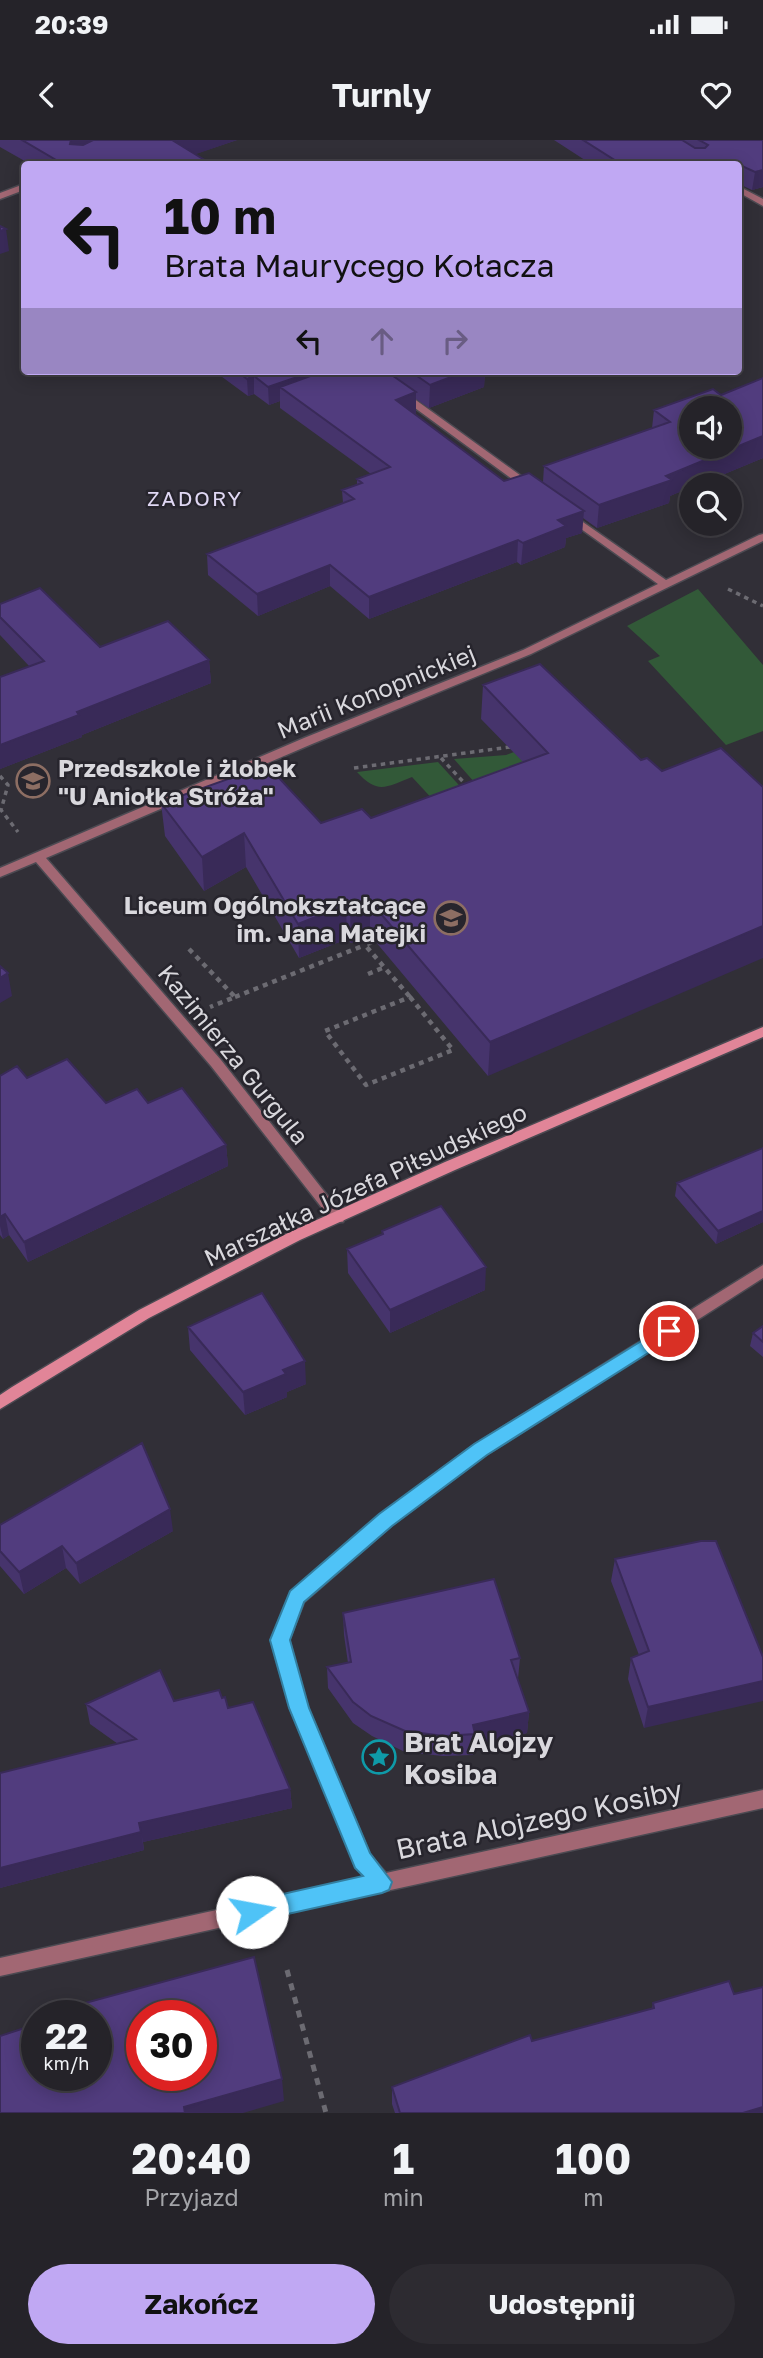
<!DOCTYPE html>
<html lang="pl">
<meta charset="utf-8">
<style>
:root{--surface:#252329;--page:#2d2b31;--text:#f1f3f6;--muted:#a3a4a8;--line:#424046;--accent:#c0a8f3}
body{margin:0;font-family:"Golos Text",sans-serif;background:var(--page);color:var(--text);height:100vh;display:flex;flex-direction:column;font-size:26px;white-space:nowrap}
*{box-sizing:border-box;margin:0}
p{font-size:23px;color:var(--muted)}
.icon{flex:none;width:38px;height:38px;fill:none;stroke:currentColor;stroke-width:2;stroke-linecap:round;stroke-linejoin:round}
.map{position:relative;height:1973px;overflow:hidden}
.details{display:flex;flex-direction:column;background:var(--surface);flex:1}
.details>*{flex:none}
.guide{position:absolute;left:21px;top:21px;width:721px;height:214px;border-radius:7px;box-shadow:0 4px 18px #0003,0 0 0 2px var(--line);background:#c0a8f3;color:#111;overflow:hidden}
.fabs{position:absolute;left:679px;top:256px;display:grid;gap:14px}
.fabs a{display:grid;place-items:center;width:63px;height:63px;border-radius:50%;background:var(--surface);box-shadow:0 4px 18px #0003,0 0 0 2px var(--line);font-size:35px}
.speed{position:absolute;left:21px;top:1860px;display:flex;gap:14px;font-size:35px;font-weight:700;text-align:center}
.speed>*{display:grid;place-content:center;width:91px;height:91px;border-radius:50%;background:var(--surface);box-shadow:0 4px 18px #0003,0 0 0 2px var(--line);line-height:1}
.speed small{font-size:18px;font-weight:400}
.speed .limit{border:10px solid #d22;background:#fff;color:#111}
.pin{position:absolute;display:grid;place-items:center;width:60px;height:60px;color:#fff;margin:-30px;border:4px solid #fff;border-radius:50%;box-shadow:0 2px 7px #0007}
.me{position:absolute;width:77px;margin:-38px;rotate:78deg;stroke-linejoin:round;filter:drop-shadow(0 0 5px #0008)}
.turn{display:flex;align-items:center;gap:24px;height:147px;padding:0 28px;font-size:32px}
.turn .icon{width:91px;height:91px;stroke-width:2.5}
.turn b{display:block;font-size:49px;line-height:60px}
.lanes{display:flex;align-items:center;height:66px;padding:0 28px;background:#0003;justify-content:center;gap:35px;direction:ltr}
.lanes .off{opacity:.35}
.eta{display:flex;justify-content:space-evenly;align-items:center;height:119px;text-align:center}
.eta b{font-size:42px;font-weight:700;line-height:49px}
.button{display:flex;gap:14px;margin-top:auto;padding:14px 28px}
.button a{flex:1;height:80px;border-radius:42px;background:var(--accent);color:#111;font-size:28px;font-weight:700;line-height:80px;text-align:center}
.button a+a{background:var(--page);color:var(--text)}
.status{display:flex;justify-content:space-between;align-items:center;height:49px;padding:0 35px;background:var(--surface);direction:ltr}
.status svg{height:19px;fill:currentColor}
header{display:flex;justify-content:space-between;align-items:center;height:91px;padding:0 28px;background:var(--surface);font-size:32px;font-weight:700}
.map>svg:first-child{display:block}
.green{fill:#325938}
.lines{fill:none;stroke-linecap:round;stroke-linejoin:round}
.street-casing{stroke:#4c4a52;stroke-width:3}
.secondary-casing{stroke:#4c4a52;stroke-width:3}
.path-far2{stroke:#6c6b72;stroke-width:3.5;stroke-dasharray:4.5 4.5;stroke-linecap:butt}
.path-far1{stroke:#6c6b72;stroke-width:4.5;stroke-dasharray:5 5;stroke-linecap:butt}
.path{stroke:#6c6b72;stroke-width:5;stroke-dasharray:7 7;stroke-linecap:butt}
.street{fill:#a26773;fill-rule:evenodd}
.secondary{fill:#e18598;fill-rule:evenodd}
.wall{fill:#46346c}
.shaded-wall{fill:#392a58}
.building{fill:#513c7e;stroke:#392a58;stroke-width:2;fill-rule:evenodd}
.route{fill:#4fc3f7;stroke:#337fa1;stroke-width:2}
.labels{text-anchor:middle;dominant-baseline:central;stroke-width:5;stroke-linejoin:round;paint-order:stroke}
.far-neighbourhood-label{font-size:21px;letter-spacing:2px;fill:#e0d8f4;stroke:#27252d}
.street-label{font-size:24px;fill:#d9d8dd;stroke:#27252d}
.poi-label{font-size:24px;font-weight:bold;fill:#d9d8dd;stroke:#27252d;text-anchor:start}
.near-poi-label{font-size:28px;font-weight:bold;fill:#d9d8dd;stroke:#27252d;text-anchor:start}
.near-street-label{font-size:28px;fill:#d9d8dd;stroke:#27252d}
</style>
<div class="status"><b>20:39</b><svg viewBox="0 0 49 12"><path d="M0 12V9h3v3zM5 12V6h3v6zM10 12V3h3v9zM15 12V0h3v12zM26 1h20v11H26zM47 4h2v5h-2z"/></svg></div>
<header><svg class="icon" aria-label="back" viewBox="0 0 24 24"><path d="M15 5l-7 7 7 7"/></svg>Turnly<svg class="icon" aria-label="heart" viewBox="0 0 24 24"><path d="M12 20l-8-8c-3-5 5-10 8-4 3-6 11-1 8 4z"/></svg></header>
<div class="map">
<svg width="763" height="1973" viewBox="0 0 763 1973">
<rect width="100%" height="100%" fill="#312f37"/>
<path class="green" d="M698,449L763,525V591L726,605L648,521L660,516L627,486Z
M514,612L533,630L489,659L454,619L506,615Z
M438,622L476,664L449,677L412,637C386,647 378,655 357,632Z"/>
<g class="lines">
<defs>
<path id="street" d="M24,44V50L0,59V53Z
M738,46L763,59V66L738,52Z
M400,253H406L535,346V350H527L400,257Z
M567,371L666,440L759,395L763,394V401L531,514L312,604L46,718L221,920L345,1078L343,1082H333L211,926L36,722L0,737V728L304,598L523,510L658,444L563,376L562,374Z
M763,1125V1138L486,1315L392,1385L304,1462L289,1500L308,1568L370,1715L386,1733L763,1650V1668L0,1836V1818L366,1737L357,1727L290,1568L271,1500L291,1452L380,1375L474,1305Z"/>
<path id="secondary" d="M763,887V897L455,1030L300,1100L149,1178L0,1269V1255L12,1247L139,1170L290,1092L445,1022Z"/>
</defs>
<use href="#street" class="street-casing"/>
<use href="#secondary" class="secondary-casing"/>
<path class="path-far2" d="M728,449L763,466
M441,618L468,647
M354,628L510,607
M0,636L8,645L1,670L18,692"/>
<path class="path-far1" d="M381,799L365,805L410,857
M189,809L235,857L210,867
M368,834L385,827
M235,857L365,805
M410,857L453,910L366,945L325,891Z"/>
<path class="path" d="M287,1830L326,1973"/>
<use href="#street" class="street"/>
<use href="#secondary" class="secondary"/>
</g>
<path class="wall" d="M0,0H237L195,14L211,24H30L0,7Z
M554,0H763V47L752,50L739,44L738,51V24H591Z
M214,231H315V234L324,231H485L484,247L429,268L416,259V273L415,274L504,341L543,342L544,326L652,288L654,270L721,255L763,238V318L698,345H691V347L670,356L669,363L597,388L583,378L582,393L566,398L565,407L521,425L517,422L369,479L330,446L258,476L208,435L207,414L343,363L342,350L357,345V339L371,334L280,268V261L269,265L254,254L248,256Z
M0,464L100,507L209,520L211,543L82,595V597L0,629V537L30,527L0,495Z
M483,545L641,620L488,936L370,795L351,803L347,799L299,818L246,727L204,751L165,696L161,663L321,683L371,678L523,622L481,579Z
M0,936L27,938L106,963H148L226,1005L228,1026L28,1122L9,1095L3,1099L0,1095Z
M763,1008V1082L716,1104L675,1056L677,1043Z
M382,1091L485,1150L390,1193L348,1133L347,1109L382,1094Z
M763,1186V1217L750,1206L753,1193Z
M188,1187L306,1244L287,1252V1257L245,1275L190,1210Z
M0,1385L173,1391L80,1444L66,1428L24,1454L0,1426Z
M615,1419L763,1517L644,1588L628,1539L631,1518L639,1515L611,1441Z
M343,1473L520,1518L518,1539L529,1572L527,1593L474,1605L473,1615L443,1616L405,1612L372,1596L353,1583L328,1548L327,1527L348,1523L344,1495Z
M222,1558L228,1568L290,1649L292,1668L143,1702L144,1710L0,1748V1633L118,1604L90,1584L86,1564L174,1561Z
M734,1854L763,1973H395L392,1964V1947L532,1901L652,1869L653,1863Z"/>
<path class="shaded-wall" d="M71,0H118L73,22L70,4Z
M172,0H237L173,22Z
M763,30V47L752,50L755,32Z
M6,89L9,111L0,114V91Z
M315,231L316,248L280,247V261L269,265L268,247Z
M467,231H485L484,247L429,268L430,245Z
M254,236V254L248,256L247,239Z
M416,252V273L396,281V260Z
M763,296V318L698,345H691V347L670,356L669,363L597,388L599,365Z
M584,371L582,393L566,398L565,407L521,425L523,403L558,380Z
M518,400L517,422L369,479V457Z
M330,425V446L258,476L257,454Z
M209,520L211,543L82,595V597L0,629V605L77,572Z
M244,693L246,727L204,751L202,717Z
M370,761V795L351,803L350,769Z
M346,765L347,799L299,818L298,784Z
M763,786V818L488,936L490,902Z
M8,833L12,856L0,863V838Z
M226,1005L228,1026L28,1122L24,1102Z
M763,1071V1082L716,1104L718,1091Z
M5,1074L9,1095L3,1099L0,1086V1077Z
M486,1127L485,1150L390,1193V1170Z
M305,1221L306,1244L287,1252V1257L245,1275L243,1252L283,1230Z
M170,1369L173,1391L80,1444L76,1423Z
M62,1406L66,1428L24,1454L19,1432Z
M763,1541V1561L644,1588L648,1567Z
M529,1572L527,1593L474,1605L475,1594L473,1585Z
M290,1649L292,1668L143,1702L139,1683Z
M141,1692L144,1710L0,1748V1728Z
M282,1939L284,1961L243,1973H185L184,1967Z
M763,1967V1973H743Z"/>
<path class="building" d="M22,0H71L70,4L83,5L93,0H172L211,24H63Z
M583,0H682L695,8H705L708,5L699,0H763V30L755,32L740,25L738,30V24H621Z
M0,86L6,89L0,91Z
M237,231H315L268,247L254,236L247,239Z
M324,231H386L416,252L396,260L504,341L529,333L584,371L558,380L566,386L523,403L518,400L369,457L330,425L257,454L207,414L354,359L342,350L362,343L357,339L390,327L280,247Z
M410,231H467L430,245Z
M763,238V296L666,336L672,340L599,365L544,326L670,282L654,270L713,249L721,255ZM691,268H730V306H691Z
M40,448L100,507L168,481L209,520L77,572L79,575L0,605V537L44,521L0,477V464Z
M540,524L641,620L647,618L662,631L721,608L763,647V786L490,902L370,761L350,769L346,765L298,784L244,693L202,717L161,663L267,625L321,683L362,669L371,678L548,613L483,545Z
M0,826L8,833L0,838Z
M67,919L106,963L137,949L148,963L182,948L226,1005L24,1102L5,1074L0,1077V936L17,926L27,938Z
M763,1008V1071L718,1091L677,1043Z
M441,1066L486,1127L390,1170L347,1109L383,1094L382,1091Z
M262,1153L305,1221L283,1230L286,1234L243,1252L188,1187Z
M763,1186V1202L753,1193Z
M142,1303L170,1369L76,1423L62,1406L19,1432L0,1411V1385Z
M701,1401H716L763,1517V1541L648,1567L631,1518L649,1511L615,1419Z
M494,1439L520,1518L511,1520L529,1572L473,1585L475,1594L444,1596L405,1591L371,1576L353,1562L327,1527L351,1522L343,1473Z
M160,1530L174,1561L219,1550L222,1558L225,1557L228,1568L253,1562L290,1649L139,1683L141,1692L0,1728V1633L136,1599L86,1564Z
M254,1817L282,1939L184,1967L185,1973H0V1896L37,1884V1936H96V1876H62L85,1868V1863ZM142,1876H201V1936H142Z
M729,1841L734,1854L763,1847V1967L743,1973H400L392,1947L530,1895L532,1901L654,1868L653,1863Z"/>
<path class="route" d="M669,1184L675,1186L677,1191L675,1196L487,1315L392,1386L304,1462L290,1500L309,1568L370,1713L392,1742L389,1750L382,1753L252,1782L244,1779L241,1772L244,1764L252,1761L363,1736L355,1728L289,1568L270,1500L290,1451L379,1374L474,1304Z"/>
<defs>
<symbol id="school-ring" viewBox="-11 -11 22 22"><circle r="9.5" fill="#27252d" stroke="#8d6e63" stroke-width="1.5"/><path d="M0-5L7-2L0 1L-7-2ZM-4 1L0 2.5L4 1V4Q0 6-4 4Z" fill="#8d6e63"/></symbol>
<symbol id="sight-ring" viewBox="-11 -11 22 22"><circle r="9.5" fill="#27252d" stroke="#0f9aa8" stroke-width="1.5"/><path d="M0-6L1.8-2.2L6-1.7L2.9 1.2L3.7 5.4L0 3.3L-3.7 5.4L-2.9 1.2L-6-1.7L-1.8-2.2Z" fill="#0f9aa8"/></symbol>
</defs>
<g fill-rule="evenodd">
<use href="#school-ring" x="14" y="622" width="38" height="38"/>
<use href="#school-ring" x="432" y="759" width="38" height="38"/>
<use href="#sight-ring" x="360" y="1598" width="38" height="38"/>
</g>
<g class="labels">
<g class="far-neighbourhood-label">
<text x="195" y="358">ZADORY</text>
</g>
<g class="street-label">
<text transform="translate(376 551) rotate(-22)">Marii Konopnickiej</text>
<text transform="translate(234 914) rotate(51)">Kazimierza Gurgula</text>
<text transform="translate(365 1044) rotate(-25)">Marszałka Józefa Piłsudskiego</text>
</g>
<g class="poi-label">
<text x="58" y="627">Przedszkole i żlobek<tspan x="58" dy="28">"U Aniołka Stróża"</tspan></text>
<text x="426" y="764" text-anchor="end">Liceum Ogólnokształcące<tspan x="426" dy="28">im. Jana Matejki</tspan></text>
</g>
<g class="near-poi-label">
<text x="404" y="1601">Brat Alojzy<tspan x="404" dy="32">Kosiba</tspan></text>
</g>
<g class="near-street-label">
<text transform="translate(539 1679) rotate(-12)">Brata Alojzego Kosiby</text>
</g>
</g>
</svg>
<div class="fabs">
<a><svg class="icon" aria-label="sound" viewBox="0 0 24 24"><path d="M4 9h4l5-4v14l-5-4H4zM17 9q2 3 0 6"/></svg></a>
<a><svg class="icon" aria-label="search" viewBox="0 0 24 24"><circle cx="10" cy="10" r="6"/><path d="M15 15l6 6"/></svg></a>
</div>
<div class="speed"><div>22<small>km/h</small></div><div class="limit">30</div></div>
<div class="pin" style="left:669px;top:1191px;background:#d93025"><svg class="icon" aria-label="arrive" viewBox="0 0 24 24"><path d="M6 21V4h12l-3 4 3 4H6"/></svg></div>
<svg class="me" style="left:252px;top:1772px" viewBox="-20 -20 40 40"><circle r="19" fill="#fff"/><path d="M0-13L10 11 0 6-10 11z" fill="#4fc3f7"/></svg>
<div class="guide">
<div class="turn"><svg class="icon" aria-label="left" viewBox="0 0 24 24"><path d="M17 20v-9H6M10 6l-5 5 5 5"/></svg><div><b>10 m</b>Brata Maurycego Kołacza</div></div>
<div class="lanes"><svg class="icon" aria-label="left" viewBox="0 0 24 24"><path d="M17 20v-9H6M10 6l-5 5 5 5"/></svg><svg class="icon off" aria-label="ahead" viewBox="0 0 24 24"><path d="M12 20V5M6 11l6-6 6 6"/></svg><svg class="icon off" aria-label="right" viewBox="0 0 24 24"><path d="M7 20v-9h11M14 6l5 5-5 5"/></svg></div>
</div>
</div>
<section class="details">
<div class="eta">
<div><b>20:40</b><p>Przyjazd</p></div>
<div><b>1</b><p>min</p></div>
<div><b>100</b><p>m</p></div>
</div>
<div class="button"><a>Zakończ</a><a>Udostępnij</a></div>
</section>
